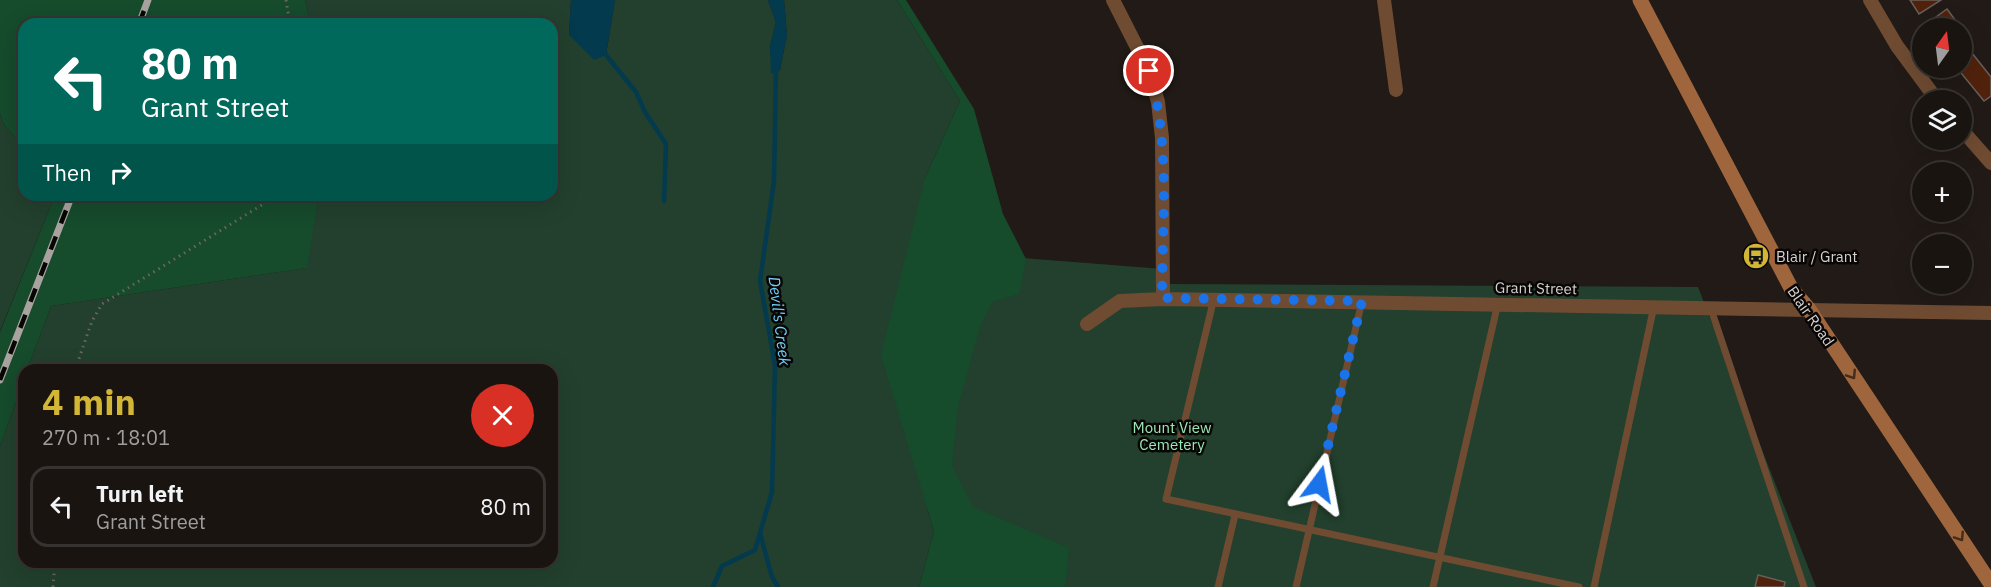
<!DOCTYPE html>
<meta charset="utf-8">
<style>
:root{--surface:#191410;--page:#26211e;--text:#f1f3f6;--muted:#9f9e9f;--line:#373330;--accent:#d3b635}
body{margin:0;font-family:"IBM Plex Sans",sans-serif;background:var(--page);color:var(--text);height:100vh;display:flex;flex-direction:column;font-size:22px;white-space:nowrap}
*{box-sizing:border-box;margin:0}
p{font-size:20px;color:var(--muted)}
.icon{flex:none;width:33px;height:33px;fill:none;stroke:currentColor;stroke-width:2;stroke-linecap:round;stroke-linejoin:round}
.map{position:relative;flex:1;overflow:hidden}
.details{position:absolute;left:18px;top:364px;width:540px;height:204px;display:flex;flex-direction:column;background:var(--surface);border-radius:18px;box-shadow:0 6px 24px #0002,0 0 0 2px var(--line)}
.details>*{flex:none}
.hud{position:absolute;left:18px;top:18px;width:540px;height:183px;border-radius:18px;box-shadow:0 6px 24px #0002,0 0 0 2px var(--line);background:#00695c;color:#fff;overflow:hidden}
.needle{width:39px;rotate:14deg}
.buttons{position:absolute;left:1912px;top:18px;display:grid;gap:12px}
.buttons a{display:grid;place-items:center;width:60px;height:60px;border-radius:50%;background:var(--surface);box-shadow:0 6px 24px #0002,0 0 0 2px var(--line);font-size:30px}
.pin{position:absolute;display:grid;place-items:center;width:51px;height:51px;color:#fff;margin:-26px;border:3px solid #fff;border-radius:50%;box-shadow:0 2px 6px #0007}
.me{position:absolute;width:66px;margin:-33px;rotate:13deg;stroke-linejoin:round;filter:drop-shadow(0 0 4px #0008)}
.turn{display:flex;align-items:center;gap:21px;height:126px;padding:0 24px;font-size:27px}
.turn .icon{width:78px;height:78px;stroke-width:2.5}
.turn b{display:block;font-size:42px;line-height:51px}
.then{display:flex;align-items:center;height:57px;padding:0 24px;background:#0003;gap:12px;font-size:22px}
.round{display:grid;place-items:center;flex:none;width:63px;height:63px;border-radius:32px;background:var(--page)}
.head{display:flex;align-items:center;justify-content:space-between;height:102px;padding:0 24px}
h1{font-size:36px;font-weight:700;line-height:45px;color:var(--accent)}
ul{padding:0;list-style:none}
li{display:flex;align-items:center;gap:18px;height:81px;margin:0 12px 9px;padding:0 12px;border:3px solid var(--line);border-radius:18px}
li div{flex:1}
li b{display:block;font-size:22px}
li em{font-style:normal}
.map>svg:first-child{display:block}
.green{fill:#22402d}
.forest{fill:#164b2c}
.water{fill:#043a4e}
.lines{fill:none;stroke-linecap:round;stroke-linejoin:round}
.stream{stroke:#043a4e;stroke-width:4.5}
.building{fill:#50220b;stroke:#685f5b;stroke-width:1.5}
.path{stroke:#6d6763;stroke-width:3;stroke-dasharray:1.5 4.5;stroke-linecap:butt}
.lane{stroke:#6f4b32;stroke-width:7}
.street{stroke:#6f4b32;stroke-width:14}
.secondary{stroke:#9f653d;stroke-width:15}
.rail-casing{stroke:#a9a3a0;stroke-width:7}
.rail{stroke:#080605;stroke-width:4.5;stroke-dasharray:14;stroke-linecap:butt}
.oneway{stroke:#442c1b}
.route{stroke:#1a73e8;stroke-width:10;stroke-dasharray:0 18}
.labels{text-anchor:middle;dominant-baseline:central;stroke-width:5;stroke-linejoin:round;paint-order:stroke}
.poi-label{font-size:15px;fill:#d7d1cf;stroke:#080605;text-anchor:start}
.street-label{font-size:15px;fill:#d7d1cf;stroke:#080605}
.park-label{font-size:15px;fill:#9ae9b4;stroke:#080605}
.water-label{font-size:16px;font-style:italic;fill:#71cff9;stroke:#080605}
</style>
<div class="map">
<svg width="1991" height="587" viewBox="0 0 1991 587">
<rect width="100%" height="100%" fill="#211a16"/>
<path class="green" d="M305,0H571L569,35L606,55L615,0H768L776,22L770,46L772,73L780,70L787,35L784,0H897L960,101L925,178L960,253L1163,269L1165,284L1698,287L1816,587H1061L927,508L934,531L919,587H0V446L24,380V562H552V370H27L51,306L306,268L319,195H552V24H311Z
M0,113L4,125L24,147V195H55L0,331Z"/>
<path class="forest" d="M0,0H305L311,24H24V147L4,125L0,113Z
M897,0H906L974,109L1003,214L1026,259L1019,294L992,302L981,324L958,406L952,466L973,507L1069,548L1065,587H919L934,531L881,355L925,178L960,101Z
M55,195H319L307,268L51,306L27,370H24V380L0,446V332Z"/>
<path class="water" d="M571,0H615L606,55L594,60L569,35Z
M768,0H784L787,35L780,70L771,74L770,46L776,22Z"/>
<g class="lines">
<path class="stream" d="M606,55L636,92L645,112L666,144L664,201
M760,533L772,577L778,587
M713,587L722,566L755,550L772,492L775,365L760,281L774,181L776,68"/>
</g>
<path class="building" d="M1910,0H1941L1919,14Z
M1947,9L1961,28H1928L1925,25Z
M1968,48L1991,77V96L1984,101L1957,68H1962V53Z
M1758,575L1785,582L1784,587H1755Z"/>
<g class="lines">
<path class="path" d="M286,0L290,24
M75,370L92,321L102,304L265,203L272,195
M53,587L55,562"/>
<path class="lane" d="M1214,298L1166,499L1579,587
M1711,309L1804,587
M1218,587L1235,515
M1296,587L1362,301
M1433,587L1498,303
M1594,587L1654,306"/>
<path class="street" d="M1113,0L1149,71L1158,102L1162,138L1163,299
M1384,0L1396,90
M1870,0L1897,46L1937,100
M1962,130L1991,163
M1087,324L1120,301L1163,299L1991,313"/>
<path class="secondary" d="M1640,0L1791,288L1808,308L1991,584"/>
<defs>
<path id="rail" d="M139,24L148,0
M0,380L72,195"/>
</defs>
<use href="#rail" class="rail-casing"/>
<use href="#rail" class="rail"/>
</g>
<defs><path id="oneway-chevron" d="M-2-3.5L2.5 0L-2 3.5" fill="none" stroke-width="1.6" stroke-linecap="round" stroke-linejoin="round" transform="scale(1.5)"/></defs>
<g class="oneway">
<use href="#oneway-chevron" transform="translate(1852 375) rotate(57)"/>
<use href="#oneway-chevron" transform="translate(1960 537) rotate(57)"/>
</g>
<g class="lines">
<path class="route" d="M1149,71C1171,143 1162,224 1162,298L1362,301L1319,484"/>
</g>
<defs>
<symbol id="bus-disc" viewBox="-11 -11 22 22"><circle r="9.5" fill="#d3b635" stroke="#080605"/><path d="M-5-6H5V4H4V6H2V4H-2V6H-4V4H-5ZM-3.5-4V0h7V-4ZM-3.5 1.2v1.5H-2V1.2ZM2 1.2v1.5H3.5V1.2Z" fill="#111"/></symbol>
</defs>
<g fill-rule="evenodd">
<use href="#bus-disc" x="1741" y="241" width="30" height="30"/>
</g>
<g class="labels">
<g class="poi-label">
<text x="1776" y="256">Blair / Grant</text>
</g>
<g class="street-label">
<text transform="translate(1536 288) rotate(1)">Grant Street</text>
<text transform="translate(1811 316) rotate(55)">Blair Road</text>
</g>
<g class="park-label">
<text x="1172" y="427">Mount View<tspan x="1172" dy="17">Cemetery</tspan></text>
</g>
<g class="water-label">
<text transform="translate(780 321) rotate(83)">Devil's Creek</text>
</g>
</g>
</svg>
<div class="buttons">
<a><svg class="needle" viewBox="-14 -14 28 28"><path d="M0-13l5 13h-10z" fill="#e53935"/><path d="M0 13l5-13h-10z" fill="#9f9e9f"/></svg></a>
<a><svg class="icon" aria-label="layers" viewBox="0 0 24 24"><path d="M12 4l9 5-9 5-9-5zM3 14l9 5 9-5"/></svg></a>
<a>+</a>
<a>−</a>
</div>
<div class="pin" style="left:1149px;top:71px;background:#d93025"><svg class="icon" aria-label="arrive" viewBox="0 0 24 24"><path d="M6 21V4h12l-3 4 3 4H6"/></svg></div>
<svg class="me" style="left:1319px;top:484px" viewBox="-20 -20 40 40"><path d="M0-17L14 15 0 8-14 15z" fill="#1a73e8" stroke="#fff" stroke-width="4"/></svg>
<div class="hud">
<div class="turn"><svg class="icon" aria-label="left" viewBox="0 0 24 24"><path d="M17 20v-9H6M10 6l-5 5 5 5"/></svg><div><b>80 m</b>Grant Street</div></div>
<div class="then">Then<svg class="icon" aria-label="right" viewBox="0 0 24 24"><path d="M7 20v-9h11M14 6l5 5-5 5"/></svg></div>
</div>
<section class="details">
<div class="head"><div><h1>4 min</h1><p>270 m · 18:01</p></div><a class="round" style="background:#d93025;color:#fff"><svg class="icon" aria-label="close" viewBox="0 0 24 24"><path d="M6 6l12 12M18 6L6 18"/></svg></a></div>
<ul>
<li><svg class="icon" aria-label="left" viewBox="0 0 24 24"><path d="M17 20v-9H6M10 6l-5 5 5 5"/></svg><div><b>Turn left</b><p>Grant Street</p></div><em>80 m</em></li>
</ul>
</section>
</div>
